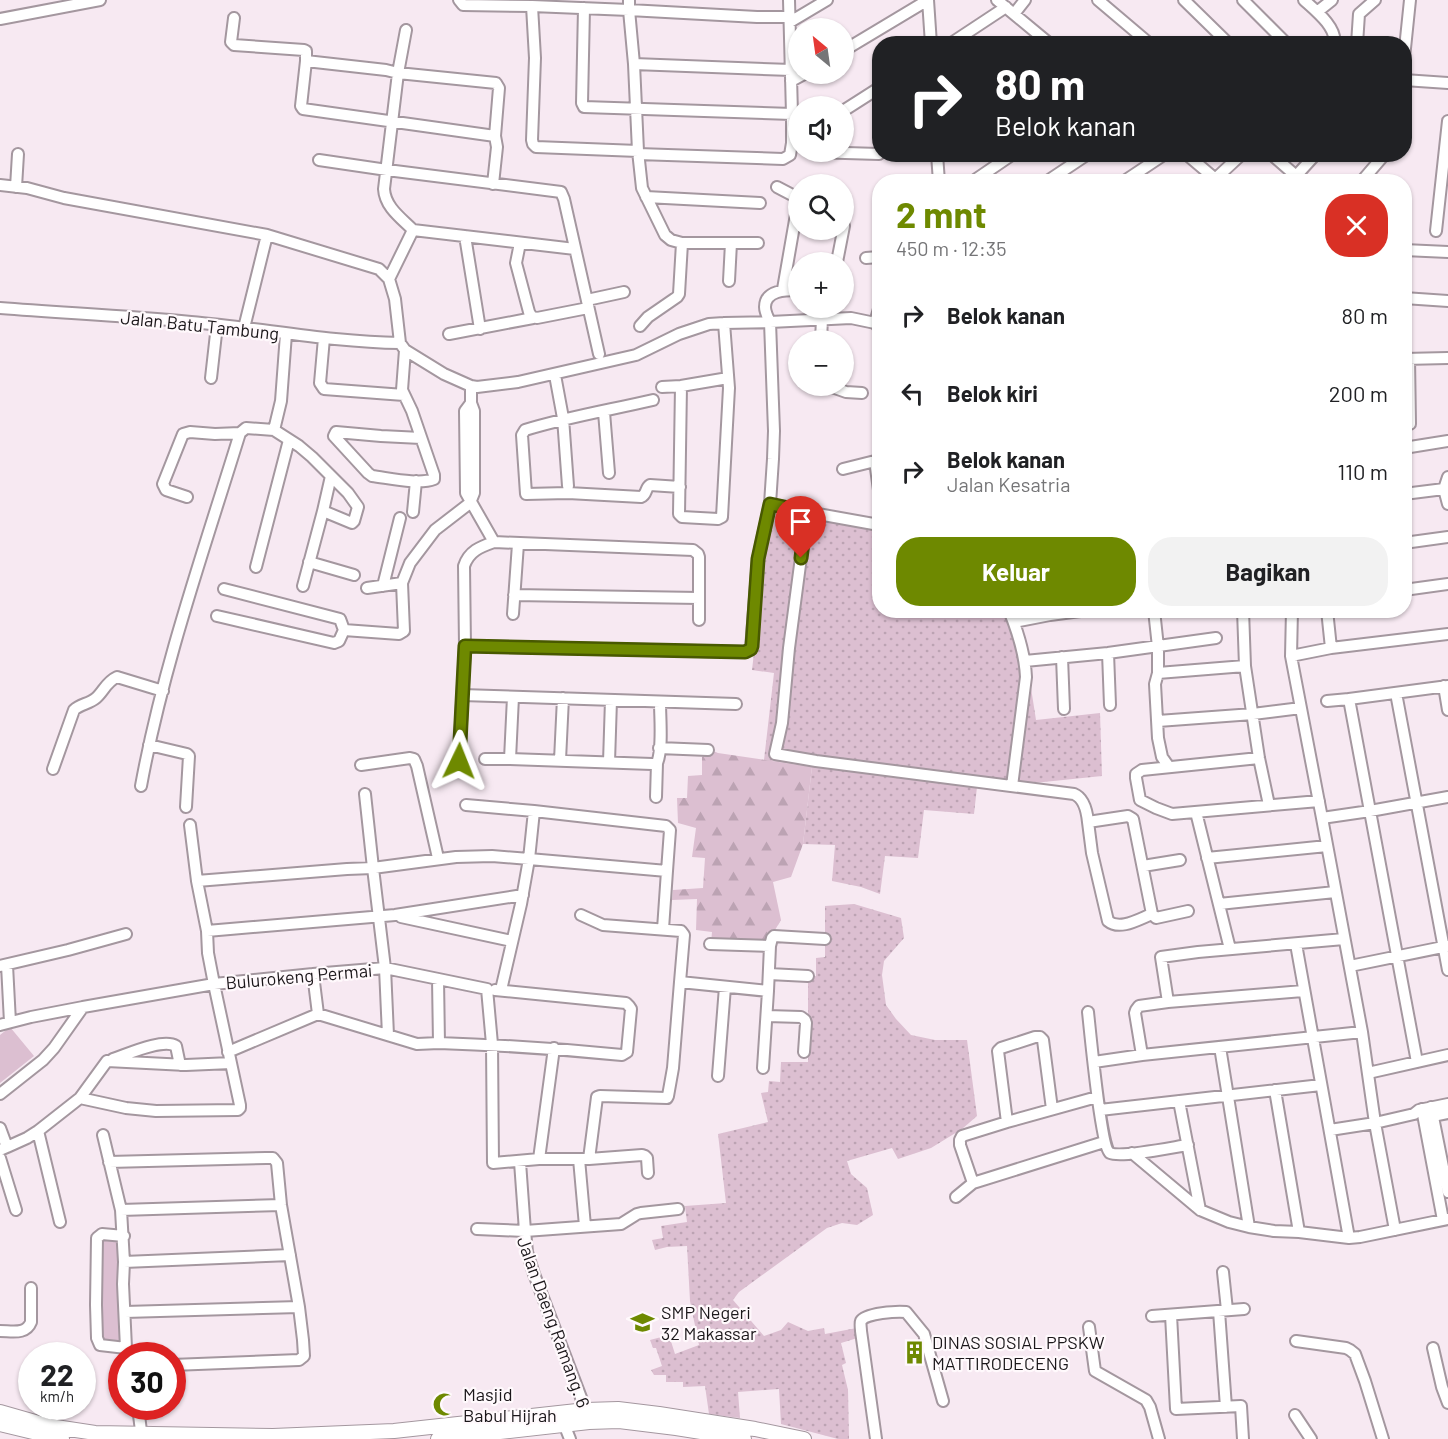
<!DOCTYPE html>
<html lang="id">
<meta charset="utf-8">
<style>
:root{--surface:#fff;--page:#f2f2f2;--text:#202124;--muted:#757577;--accent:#6e8900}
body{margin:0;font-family:Barlow,sans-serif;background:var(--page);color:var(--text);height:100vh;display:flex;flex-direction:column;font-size:22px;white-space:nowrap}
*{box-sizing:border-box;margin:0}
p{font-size:20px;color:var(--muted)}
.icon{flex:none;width:33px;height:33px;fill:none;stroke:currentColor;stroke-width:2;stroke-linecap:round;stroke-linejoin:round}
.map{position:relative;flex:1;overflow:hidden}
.drawer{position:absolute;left:872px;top:174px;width:540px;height:444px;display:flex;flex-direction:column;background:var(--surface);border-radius:24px;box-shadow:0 2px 4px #0004}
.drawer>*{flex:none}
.hud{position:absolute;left:872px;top:36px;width:540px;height:126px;border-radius:24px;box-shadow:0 2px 4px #0004;background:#202124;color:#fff;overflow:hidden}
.needle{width:39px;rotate:331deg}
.controls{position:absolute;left:788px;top:18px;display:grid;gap:12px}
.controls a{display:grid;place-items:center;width:66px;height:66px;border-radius:50%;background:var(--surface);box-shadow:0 2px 4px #0004;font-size:30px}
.speed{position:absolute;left:18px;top:1342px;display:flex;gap:12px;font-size:30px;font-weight:700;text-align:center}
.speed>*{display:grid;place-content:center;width:78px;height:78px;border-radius:50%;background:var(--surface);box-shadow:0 2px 4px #0004;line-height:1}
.speed small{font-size:15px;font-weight:400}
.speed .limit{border:9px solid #d22;background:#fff;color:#111}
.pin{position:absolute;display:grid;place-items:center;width:51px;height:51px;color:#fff;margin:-62px -26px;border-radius:50% 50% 50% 0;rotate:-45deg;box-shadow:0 0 6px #0007}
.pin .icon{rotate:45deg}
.me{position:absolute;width:66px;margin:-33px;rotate:2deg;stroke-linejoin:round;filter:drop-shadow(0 0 4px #0008)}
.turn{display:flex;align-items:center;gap:21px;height:126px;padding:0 24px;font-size:27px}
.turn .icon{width:78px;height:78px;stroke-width:2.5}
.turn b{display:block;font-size:42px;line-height:51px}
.round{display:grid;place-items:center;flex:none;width:63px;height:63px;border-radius:24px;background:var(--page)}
.head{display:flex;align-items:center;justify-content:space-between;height:102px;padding:0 24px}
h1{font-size:36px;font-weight:700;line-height:45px;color:var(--accent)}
.action{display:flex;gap:12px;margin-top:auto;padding:12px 24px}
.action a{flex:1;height:69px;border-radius:24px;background:var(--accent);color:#fff;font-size:24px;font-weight:700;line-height:69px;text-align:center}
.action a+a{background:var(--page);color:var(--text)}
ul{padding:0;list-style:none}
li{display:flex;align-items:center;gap:18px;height:78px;padding:0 24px}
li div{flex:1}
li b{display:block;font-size:22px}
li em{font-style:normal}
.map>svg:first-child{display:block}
.grass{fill:url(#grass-dots)}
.forest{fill:url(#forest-firs)}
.garden{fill:#dcbfd1}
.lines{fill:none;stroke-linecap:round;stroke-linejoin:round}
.street-casing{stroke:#a4979f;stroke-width:14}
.secondary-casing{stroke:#a4979f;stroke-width:16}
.street{stroke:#fff;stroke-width:10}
.secondary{stroke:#fff;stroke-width:14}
.route-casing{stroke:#485900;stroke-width:15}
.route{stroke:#6e8900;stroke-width:10}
.labels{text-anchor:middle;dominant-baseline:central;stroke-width:4.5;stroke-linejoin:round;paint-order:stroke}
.street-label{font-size:18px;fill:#1b171a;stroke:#fff9fc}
.poi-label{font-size:18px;fill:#1b171a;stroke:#fff9fc;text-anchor:start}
</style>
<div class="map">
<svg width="1448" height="1439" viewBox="0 0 1448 1439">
<defs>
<pattern id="grass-dots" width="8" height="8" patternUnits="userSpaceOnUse" patternTransform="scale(1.5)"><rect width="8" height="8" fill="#dcbfd1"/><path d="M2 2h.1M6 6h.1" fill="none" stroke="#bca3b3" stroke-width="1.8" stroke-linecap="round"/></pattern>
<pattern id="forest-firs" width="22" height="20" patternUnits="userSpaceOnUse" patternTransform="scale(1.5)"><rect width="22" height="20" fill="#dcbfd1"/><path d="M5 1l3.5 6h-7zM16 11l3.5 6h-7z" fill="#bca3b3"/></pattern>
</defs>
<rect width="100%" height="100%" fill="#f7e9f2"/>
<path class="grass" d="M772,513L842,519L879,527V610L1010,611L1026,656L1036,720L1100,713L1102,776L1034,783L1014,792L977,787L974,814L924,810L918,858L885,856L880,894L861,887L832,881L835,845L803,844L812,767L764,760L774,673L752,670L765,558Z
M854,904L901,918L904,938L884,961L882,975L886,1005L896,1019L911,1035L935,1040H967L977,1116L962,1129L931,1148L898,1159L892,1148L847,1161L851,1174L867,1188L873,1215L857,1225L842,1223L827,1228L739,1292L733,1300L764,1336L781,1330L788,1322L808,1331L824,1328L825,1334L862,1327L864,1336L841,1343L846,1363L842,1365L848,1390L849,1439H838L781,1424L779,1389L738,1392L740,1418L709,1414L705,1386L683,1387V1382H666V1375H654L651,1370L662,1366L656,1348H653L650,1340L669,1335L675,1354L699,1345L690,1301L687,1246L667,1247L655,1250L652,1240L663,1238L661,1226L687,1222L685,1206L726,1203L718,1134L768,1122L761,1093L768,1092L769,1081L780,1082L781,1062H808V981L811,977L816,976V958L825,957V906Z"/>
<path class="forest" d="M711,750L718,753L812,767L803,844L791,877L773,882L781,920L775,930L767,933L765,945L711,943L712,932L696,930L697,899L672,900L673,890L703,888L705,858L692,857L696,828L678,823L677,798H687L688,776L702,775V757Z"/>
<path class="garden" d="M10,1027L34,1056L0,1083V1035Z
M101,1237H122L123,1344L100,1341Z"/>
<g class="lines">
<defs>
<path id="street" d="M459,0L463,5L532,6L629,10V0
M928,0L931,44
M997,0L1050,44
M1098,0L1150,44
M1184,0L1229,44
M1243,0L1287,44
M1304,0C1315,10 1338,28 1334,44
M532,6L535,58L532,140L533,144L536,147L638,151
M584,8L582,103L584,107L792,114
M1317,12L1332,0
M1014,14L1025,0
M234,18L231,42L234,45L304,50L306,51V61L301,106L303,109L495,136L497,147L493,184
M0,19L100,0
M790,22L827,0
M950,44L1006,7
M1028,44L1040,36
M1357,44L1359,14L1375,0
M843,51L928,0
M1404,58L1410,0
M306,61L386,70L398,73L496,83L499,88L495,136
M634,64L791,70
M1404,80L1448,83
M791,81L804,74
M843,111L879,88
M812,152L879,154
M638,154L783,159L790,155L792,143V114L789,0
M911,154H938
M937,154L939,182
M1186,154L1219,182
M1271,154L1303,182
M319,160L387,170L561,192L564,199L599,354
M1296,176L1316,154
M1213,181L1242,154
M972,182L1013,154
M1046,182L1088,154
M1123,182L1165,154
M1361,182L1385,154
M0,185L27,188L64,198L267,235L379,269L389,279L395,299L400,343L405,350L444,374L471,386L477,387L518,382L636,355L679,334L709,324L724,323L770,322L851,318L875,323L879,328
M16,187L18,154
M777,187L798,198
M646,197L760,203
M413,230L575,249
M1436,231L1448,121
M465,236L480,329
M520,243L516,263L529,312L532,317L537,318L588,308
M758,243H682L671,240L665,235L642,188L638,151L634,64L629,10L757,17H790
M1404,250L1448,252
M866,258L879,257
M837,262L844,226L843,223
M389,279L413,230C401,218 385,207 384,189L398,73L406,30
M729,281L731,243
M783,289L798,203
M1404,298L1448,301
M587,300L624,292
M0,308C64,313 128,316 191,322C261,328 330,342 400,343
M875,323L879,309
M640,326L648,317L677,297L679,294L682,243
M244,328L267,235
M286,334L281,401L274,430L299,446L312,457L348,493L358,507L354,521L352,523L323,511L331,476
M449,334L533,318
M324,338L320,383L324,389L404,395
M821,340L822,319
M405,350L402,390L412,411L434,475V479C419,485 389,478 372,476L368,473L334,436L336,432L381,436L421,438
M1409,358L1410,424
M1404,359L1448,358
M555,375L563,418L568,486
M211,378L217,325
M681,386L679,514L682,517L718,519L722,517L729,388L724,323
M829,386L846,392L862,393
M662,387L681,386L728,378
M653,400C610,410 567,417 525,430L522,435L526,494L568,493L641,497C647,495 645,488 650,485L680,487
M471,403L465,411L466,493L494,542L693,550L698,554L699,557V620
M604,412L609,473
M1404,448L1448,441
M875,461L879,490
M843,469L879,460
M1448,477L1444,489L1448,504
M1404,494L1444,489
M187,497L166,490L163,484L183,434L190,432L215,434L240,433
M770,504L807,512L879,525
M413,512L416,481
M807,512L789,648L782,723L775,754L816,761L1074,794C1084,798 1087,812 1088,822L1128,816L1133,819L1152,914L1156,918L1188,911
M1404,543L1448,537
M309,562L354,575
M256,567L289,440
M303,586L323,511
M383,586L400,518
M367,588L402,583
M1404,590L1448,584
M514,595L699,598
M1009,610C1018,632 1025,654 1026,677L1012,786
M1154,610L1158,647V673L1155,684L1158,738L1162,757L1169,767
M1243,610L1245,666L1259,758L1269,805
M1327,610L1331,648
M513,614L518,544
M217,616L334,643L339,641L344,630L340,619L224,589
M1014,622L1050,615L1088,610
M344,630L399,634L404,631L402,583L410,563L435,530L470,503L474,493V411L471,403V386
M465,646L745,652L751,649L758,559L770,504L773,459L774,431L770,322C768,318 765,312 765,307C765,290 786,290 798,290
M1108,653L1110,705
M1291,656L1292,610
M1062,657L1064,709
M1025,661L1108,653L1216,638
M1158,673L1245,666
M1444,686L1448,710
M1396,693L1448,970
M462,695L736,704
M513,697L510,759L652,764L657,763C663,749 660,719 660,702
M1327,701L1349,699
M1158,721L1253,714L1301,708
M149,745L187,754L189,756L186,807
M659,748L708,750
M1259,758L1142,770L1136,774V778L1140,800L1156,808L1172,814L1319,801
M485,759H510
M560,760L563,698
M459,761L465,646L464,566C469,551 480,547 494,542
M609,762L611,700
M361,765L410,758L414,759L417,766L438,858
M53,769L74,710C80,704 89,704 96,698C104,691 106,682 117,677L163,691
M141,786C163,666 204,550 240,433L246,428L274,430
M656,797L657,763
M1448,797L1370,811L1322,818L1362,1032L1375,1123L1414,1114L1419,1110L1448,1104
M466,805L534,811L529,859L667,871L663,929
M534,811L666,826L670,830L667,871
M1196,812L1230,949
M1322,818L1291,656L1331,648L1448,634
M1088,822L1092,853L1108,921C1120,931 1139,919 1152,914
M190,825L197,881
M1207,858L1327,846
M1143,866L1180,860
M1219,904L1335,892
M581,915L603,925L681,931L684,935L680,982
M401,917L512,941
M207,931L197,881L347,869L373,868L365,794
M710,944L770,946
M1296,944L1349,1238
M7,965L10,1022
M0,966L68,950L126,934
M1350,966L1448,946
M313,974L318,1014
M769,974L808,976
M768,991L770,946L772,938L774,936L825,939
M1168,1002L1161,957L1198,952L1344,939
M1088,1012C1090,1030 1101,1148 1110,1153C1121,1158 1174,1147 1188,1145
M767,1016L801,1017L805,1020L806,1023L804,1052
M0,1025L31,1017L83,1007
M388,1035L385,968L373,868L456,857L492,856L529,859L521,904L501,990
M439,1043C500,1045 561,1049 622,1055L627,1052L631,1009L629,1006L626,1003L495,990
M1220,1047L1249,1227
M228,1052L318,1014L417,1044L439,1043L438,979
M1142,1055L1135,1013L1136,1010L1139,1006L1168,1002L1303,991
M113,1059C128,1054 163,1038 176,1046L180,1065
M107,1061L186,1065L231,1063
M1094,1062L1142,1055L1362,1032
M1417,1062L1349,699L1448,686
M1368,1073L1448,1055
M718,1076L725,987
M1275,1090L1299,1232
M0,1094L43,1060L54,1048L83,1007L214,984L208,953L207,931L395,915L523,895
M80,1098L126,1108L156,1111L238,1110L240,1108V1105L214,984L313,974L385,968L487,989L492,1044L493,1163L539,1159H589L597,1097L600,1096L667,1098L668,1096L673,1068L680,982L768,991L763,1068
M1179,1101L1200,1210
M1431,1107L1448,1192
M1422,1109L1443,1220
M1100,1110L1321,1085
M1428,1117L1448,1113
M1007,1122L998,1051L1001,1048L1035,1037H1040L1043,1040L1052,1109
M0,1128L7,1147L0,1150
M1330,1130L1375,1123L1395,1230
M38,1131L60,1222
M103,1135L121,1210L124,1262L123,1284L126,1348L129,1356
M7,1147L27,1138L38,1131L80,1098L107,1061
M1132,1153L1200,1210L1229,1222L1249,1227L1274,1231L1299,1232L1349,1238L1360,1237L1448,1219
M0,1158L16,1210
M539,1159L554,1048
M579,1159L585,1226
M589,1159L642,1155L645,1156L647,1158L648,1173
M109,1162L266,1158H273L277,1163L281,1205L299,1307L303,1340L304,1356L299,1360L172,1365
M520,1162L525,1231L621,1224L637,1214L641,1213L678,1209
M973,1183L960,1145V1140L962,1136L1007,1122L1097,1097
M956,1197L973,1183L1104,1142
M121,1210L281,1205
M477,1229L525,1231L527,1252L534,1274L588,1416
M124,1236L102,1234L97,1238L96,1305L97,1338L100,1345L126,1348
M124,1262L290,1255
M1223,1272L1227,1310
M1219,1311L1226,1407
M125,1312L299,1307
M1171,1315L1176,1409L1241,1406L1243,1439
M1152,1316L1244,1309
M1089,1327L1095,1371L1146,1400L1150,1407L1159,1439
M0,1331C12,1331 26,1335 31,1322V1288
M1296,1341L1346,1348L1350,1350L1355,1354L1365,1381L1383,1439
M1433,1348L1442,1387L1448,1403
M138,1407L142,1439
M1295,1415L1311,1439
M562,1419L570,1439
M876,1439L861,1331C861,1329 860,1323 861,1321C865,1313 898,1311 906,1312L924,1334L943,1401"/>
<path id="secondary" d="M0,1412L49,1426L95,1433L273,1436L394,1431L586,1410L618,1409L659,1414L755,1429L804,1439
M0,1424L62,1439
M438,1439L589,1422L619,1421L676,1428L744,1439"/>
</defs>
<use href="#street" class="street-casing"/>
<use href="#secondary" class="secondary-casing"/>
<use href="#street" class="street"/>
<use href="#secondary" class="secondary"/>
</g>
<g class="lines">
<defs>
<path id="route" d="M459,761L465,646L745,652L751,649L752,646L758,559L770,504L807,512L801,558"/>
</defs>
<use href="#route" class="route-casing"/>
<use href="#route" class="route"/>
</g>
<defs>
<symbol id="school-bare" viewBox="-9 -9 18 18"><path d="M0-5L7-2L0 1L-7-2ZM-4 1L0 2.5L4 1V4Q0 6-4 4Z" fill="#6e8900" stroke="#fff9fc" stroke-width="2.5" paint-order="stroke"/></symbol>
<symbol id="building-bare" viewBox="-9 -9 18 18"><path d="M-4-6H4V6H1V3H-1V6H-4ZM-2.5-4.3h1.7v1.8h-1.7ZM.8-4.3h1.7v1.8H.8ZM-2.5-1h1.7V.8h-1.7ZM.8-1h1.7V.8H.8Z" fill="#6e8900" stroke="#fff9fc" stroke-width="2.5" paint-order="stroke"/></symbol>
<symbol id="mosque-bare" viewBox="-9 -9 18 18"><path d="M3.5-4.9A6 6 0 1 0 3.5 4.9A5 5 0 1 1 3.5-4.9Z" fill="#6e8900" stroke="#fff9fc" stroke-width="2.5" paint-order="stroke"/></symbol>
</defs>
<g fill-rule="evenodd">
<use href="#school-bare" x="626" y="1306" width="33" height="33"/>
<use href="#building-bare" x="898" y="1336" width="33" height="33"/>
<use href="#mosque-bare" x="428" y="1388" width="33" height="33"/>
</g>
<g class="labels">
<g class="street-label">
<text transform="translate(200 325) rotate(6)">Jalan Batu Tambung</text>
<text transform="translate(299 976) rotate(-5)">Bulurokeng Permai</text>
<text transform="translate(554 1322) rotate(70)">Jalan Daeng Ramang. 6</text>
</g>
<g class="poi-label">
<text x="661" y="1312">SMP Negeri<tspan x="661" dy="21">32 Makassar</tspan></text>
<text x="932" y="1342">DINAS SOSIAL PPSKW<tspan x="932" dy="21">MATTIRODECENG</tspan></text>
<text x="463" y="1394">Masjid<tspan x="463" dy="21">Babul Hijrah</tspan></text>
</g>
</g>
</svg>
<div class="controls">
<a><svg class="needle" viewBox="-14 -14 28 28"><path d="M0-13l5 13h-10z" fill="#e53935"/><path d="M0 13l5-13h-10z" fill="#757577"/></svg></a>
<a><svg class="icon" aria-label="sound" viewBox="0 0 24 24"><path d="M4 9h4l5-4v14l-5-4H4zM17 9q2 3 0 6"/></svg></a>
<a><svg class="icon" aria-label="search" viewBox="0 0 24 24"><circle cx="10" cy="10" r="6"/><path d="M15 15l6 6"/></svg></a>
<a>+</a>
<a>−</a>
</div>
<div class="speed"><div>22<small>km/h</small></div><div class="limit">30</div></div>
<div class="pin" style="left:801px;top:558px;background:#d93025"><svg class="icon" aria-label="arrive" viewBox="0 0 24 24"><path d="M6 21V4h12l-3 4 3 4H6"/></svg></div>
<svg class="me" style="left:459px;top:761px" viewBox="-20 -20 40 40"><path d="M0-17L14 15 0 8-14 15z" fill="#6e8900" stroke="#fff" stroke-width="4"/></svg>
<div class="hud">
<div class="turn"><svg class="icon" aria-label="right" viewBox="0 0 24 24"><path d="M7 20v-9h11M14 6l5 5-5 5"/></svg><div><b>80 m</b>Belok kanan</div></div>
</div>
<section class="drawer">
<div class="head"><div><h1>2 mnt</h1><p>450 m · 12:35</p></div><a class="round" style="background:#d93025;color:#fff"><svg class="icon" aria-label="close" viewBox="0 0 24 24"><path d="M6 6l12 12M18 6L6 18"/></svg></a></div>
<ul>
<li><svg class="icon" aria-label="right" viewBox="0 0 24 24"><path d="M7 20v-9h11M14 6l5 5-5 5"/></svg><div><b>Belok kanan</b></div><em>80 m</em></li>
<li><svg class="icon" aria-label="left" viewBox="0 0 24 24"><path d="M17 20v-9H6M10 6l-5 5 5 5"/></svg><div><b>Belok kiri</b></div><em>200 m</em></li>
<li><svg class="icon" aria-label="right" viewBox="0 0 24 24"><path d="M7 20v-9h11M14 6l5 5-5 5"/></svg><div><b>Belok kanan</b><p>Jalan Kesatria</p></div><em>110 m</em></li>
</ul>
<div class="action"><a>Keluar</a><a>Bagikan</a></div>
</section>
</div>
